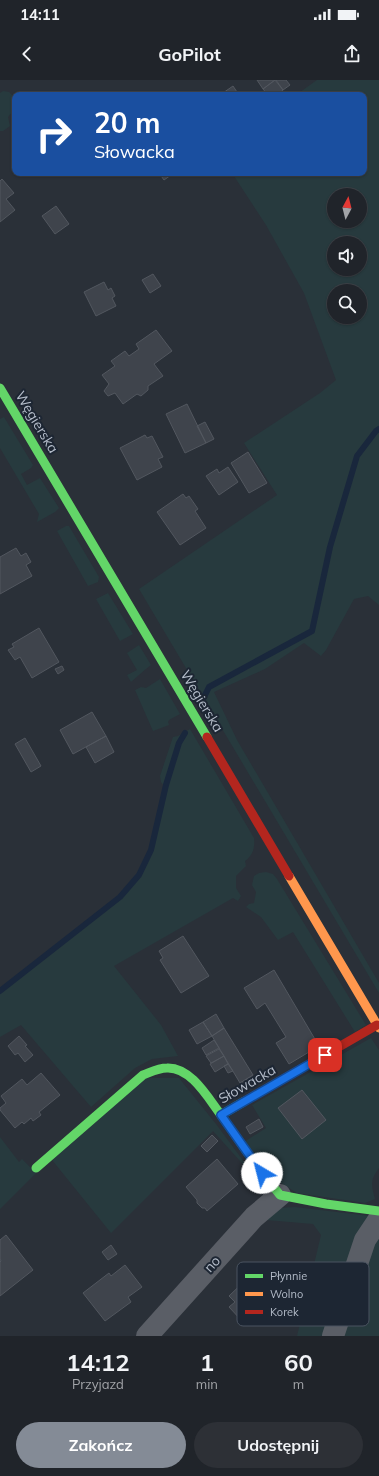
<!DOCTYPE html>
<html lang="pl">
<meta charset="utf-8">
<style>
:root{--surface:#20242a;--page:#2d3036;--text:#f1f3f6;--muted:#a2a4a8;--line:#3d4147;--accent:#848b96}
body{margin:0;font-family:Mulish,sans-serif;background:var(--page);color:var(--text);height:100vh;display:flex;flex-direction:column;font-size:15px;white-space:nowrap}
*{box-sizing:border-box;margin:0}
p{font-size:13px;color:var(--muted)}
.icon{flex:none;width:22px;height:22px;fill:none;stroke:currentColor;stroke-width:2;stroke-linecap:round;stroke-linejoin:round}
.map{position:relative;height:1256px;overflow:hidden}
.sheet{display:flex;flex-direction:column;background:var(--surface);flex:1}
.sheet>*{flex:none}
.hud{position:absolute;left:12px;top:12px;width:355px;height:84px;border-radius:8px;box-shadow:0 1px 3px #0004,0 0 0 1px var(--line);background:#1a4fa0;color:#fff;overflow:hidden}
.needle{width:26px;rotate:7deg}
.fabs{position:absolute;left:327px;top:108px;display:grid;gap:8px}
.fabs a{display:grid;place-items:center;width:40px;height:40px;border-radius:50%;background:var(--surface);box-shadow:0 1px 3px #0004,0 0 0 1px var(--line);font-size:20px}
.pin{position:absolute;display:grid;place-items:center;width:34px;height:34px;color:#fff;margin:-17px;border-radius:8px;box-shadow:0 2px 6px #0006}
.me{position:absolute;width:44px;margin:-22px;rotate:323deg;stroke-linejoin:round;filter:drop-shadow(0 0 3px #0008)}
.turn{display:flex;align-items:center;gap:14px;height:84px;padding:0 16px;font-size:18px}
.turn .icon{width:52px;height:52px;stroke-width:2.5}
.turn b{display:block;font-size:28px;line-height:34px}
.eta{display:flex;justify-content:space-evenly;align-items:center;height:68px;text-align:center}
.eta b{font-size:24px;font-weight:700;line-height:28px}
.action{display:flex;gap:8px;margin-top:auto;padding:8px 16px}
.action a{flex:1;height:46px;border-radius:24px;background:var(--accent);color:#fff;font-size:16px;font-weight:700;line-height:46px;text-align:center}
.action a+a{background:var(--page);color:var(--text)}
.status{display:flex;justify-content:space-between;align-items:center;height:28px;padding:0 20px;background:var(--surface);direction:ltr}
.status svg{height:11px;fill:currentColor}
header{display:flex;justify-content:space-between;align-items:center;height:52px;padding:0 16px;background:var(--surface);font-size:18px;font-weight:700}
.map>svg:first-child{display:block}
.green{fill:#273a3e;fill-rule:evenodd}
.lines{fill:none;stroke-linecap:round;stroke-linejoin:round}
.stream{stroke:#19273c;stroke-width:6}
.building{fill:#3f444c;stroke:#52575f}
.street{stroke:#5a5e66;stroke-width:22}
.fast{stroke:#63d668;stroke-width:9}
.slow{stroke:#ff974d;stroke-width:9}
.jam{stroke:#b3261e;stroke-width:9}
.route-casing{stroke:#114b97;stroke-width:10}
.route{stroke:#1a73e8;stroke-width:7}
.labels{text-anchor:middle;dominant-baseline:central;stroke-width:4;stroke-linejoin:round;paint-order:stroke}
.street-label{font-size:14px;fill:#b4bcc9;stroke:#1d2633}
.key{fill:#1d2633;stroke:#4a5360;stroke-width:1}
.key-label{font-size:11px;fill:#b4bcc9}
</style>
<div class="status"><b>14:11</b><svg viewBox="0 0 49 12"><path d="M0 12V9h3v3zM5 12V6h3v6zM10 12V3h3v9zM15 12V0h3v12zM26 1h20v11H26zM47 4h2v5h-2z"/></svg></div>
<header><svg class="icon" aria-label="back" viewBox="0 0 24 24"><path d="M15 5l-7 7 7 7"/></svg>GoPilot<svg class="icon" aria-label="share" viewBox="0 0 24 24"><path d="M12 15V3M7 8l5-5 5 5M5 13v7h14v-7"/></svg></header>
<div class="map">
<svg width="379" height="1256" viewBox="0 0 379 1256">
<rect width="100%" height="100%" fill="#2a3038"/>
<path class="green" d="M317,0H379V525L368,516L354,519L326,570L321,576L304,563L265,589L214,612L237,660L379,903V913L139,509L277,415L244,363L320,313L336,300L304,213L266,145L232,93H364V15H296ZM334,115H360V141H334ZM334,163H360V189H334ZM334,211H360V237H334Z
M3,11L9,12L15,18V29L8,37L10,46L3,51H0V13Z
M4,337L33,385L31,388L21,394L27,405L40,398L59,428L55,432L37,442L39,434L0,368V339Z
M66,446H69L99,497L98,502L88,506L57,451Z
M108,513L133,554L120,561L96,519Z
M139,565L151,585C144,590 138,596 131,602L127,595L137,590L127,573Z
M160,599L180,634L169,640L168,642L169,645L153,651L135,610L141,607L146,608Z
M190,649L254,758C255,768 253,775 245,781L246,786L236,796V808L241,816L238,821L233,818L114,886L161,945L178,976L152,979L135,988L91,1027L21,945L0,957V909L119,816L137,794L150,769L164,706L161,702L160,696L173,657L178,656Z
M266,792L273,794L277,799L366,945L355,952L293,852L278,860L261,837L246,827L249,824L254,823L256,812L252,805L254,796L259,793Z
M371,958L379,970V1088C370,1100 371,1105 375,1119L365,1123L297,1113L275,1099L244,1062L266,1048L252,1025Z
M146,998H179L216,1044L259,1102L213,1051L111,1153L52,1080Z
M0,1057L19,1082L22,1079L36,1093L0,1129Z
M295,1127L379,1137V1256H297L321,1155L313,1144L266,1140L280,1128Z"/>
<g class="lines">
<path class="stream" d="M203,619L209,607L312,551L330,467L357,376L376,351L379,349
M0,911L120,817L139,795L151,770L166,705L179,663L185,653"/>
</g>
<path class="building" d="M257,0H275L263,9Z
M275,0L283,10L277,15H268L263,9Z
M276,0H286L290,5L283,10Z
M233,6L239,15H220Z
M159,93H174L164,100Z
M2,99L14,113L6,119L15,130L0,142V101Z
M56,126L69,144L55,154L42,136Z
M153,194L161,206L150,213L142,200Z
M104,202L108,210L111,208L115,216L112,218L116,226L96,236L84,212Z
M156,250L172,271L154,284L163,296L148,306V310L141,316L137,314L123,324L115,313L108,316L104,311L109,304L102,295L115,286L111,281L125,271L129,276L139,269L136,264Z
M187,324L206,363L185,373L166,334Z
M205,342L214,359L206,363L197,346Z
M145,355L147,358L152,356L163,377L158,379L162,387L137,400L120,368Z
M248,372L267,403L249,413L231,383Z
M228,387L238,402L219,415L206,396L217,389L219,393Z
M183,414L186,418L189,416L198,429L195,431L206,448L180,465L157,432Z
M16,468L21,476L26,473L31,482L26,485L32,496L0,514V477Z
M39,548L59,582L32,598L20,577L15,580L8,570L14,567L12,564Z
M62,586L64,590L58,594L55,589Z
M92,632L106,656L73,674L60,650Z
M106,656L114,672L95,683L86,667Z
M25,658L41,686L31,692L15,664Z
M183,856L209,896L181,913L160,880L163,878L159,871Z
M274,890L319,966L289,984L276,963L286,957L265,923L257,929L244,908Z
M216,934L224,948L212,956L203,942Z
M203,942L212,956L197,964L189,950Z
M224,948L253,995L240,1003L212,956Z
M19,956L27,965L25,966L33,975L25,982L18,973L15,975L8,966Z
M214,960L219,968L206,975L202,968Z
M219,969L224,976L211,983L206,976Z
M224,976L228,984L215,992L210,984Z
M228,984L233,991L228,993L224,986Z
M41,993L60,1015L39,1032L41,1035L33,1041L31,1038L24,1044L22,1042L15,1048L0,1030V1028L6,1023L1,1016L22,999L27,1005Z
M252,996L256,1003L244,1010L240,1003Z
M302,1010L326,1040L302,1059L278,1028Z
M259,1039L263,1047L250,1054L246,1047Z
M212,1055L218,1061L207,1072L201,1066Z
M217,1079L238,1104L207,1131L205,1128H202L197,1123V1120L186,1107Z
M6,1155L33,1190L0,1216V1182L1,1181L0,1179V1160Z
M111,1165L117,1174L108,1180L102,1172Z
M125,1185L142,1207L128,1217L131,1222L105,1241L83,1213L109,1193L111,1196Z
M270,1186L286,1204L272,1217L279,1224L257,1245L248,1236L242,1241L229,1227L235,1222L229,1216L251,1195L256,1200Z"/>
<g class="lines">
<path class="street" d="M147,1256L254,1137L280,1115
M333,1256L365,1160L379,1139"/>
<path class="fast" d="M0,308L207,657
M245,1021L221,1035L254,1082L280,1115L326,1124L379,1131
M36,1088L143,995C151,992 158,988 167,988C191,987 208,1018 221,1035"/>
<path class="slow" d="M289,796L379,948"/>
<path class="jam" d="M207,657L289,796
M245,1021L377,945"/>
</g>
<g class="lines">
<defs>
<path id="route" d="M262,1093L221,1035L325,975"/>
</defs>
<use href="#route" class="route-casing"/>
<use href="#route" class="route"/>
</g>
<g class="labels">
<g class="street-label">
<text transform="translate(37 342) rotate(59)">Węgierska</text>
<text transform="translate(202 621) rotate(59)">Węgierska</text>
<text transform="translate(247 1004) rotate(-30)">Słowacka</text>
<text transform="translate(212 1184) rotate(-48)">no</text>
</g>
</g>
<rect x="237" y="1182" width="132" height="64" rx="6" class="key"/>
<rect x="245" y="1194" width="18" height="4" fill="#63d668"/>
<rect x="245" y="1212" width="18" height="4" fill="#ff974d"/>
<rect x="245" y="1230" width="18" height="4" fill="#b3261e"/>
<g class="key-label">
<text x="270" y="1200">Płynnie</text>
<text x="270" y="1218">Wolno</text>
<text x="270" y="1236">Korek</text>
</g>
</svg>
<div class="fabs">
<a><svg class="needle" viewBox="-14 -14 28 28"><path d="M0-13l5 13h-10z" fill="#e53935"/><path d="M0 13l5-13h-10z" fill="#a2a4a8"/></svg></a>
<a><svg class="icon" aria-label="sound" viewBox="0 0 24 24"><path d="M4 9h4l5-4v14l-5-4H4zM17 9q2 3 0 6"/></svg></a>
<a><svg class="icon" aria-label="search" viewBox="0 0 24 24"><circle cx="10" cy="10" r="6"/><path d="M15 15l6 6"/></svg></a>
</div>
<div class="pin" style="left:325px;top:975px;background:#d93025"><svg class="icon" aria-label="arrive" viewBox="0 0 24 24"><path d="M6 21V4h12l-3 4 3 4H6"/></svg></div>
<svg class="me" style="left:262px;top:1093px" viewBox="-20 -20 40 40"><circle r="19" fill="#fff"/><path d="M0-13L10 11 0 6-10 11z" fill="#1a73e8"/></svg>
<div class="hud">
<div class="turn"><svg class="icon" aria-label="right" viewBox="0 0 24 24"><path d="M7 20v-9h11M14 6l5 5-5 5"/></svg><div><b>20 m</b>Słowacka</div></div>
</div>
</div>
<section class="sheet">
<div class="eta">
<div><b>14:12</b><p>Przyjazd</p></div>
<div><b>1</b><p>min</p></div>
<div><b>60</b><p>m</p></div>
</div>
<div class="action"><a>Zakończ</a><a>Udostępnij</a></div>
</section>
